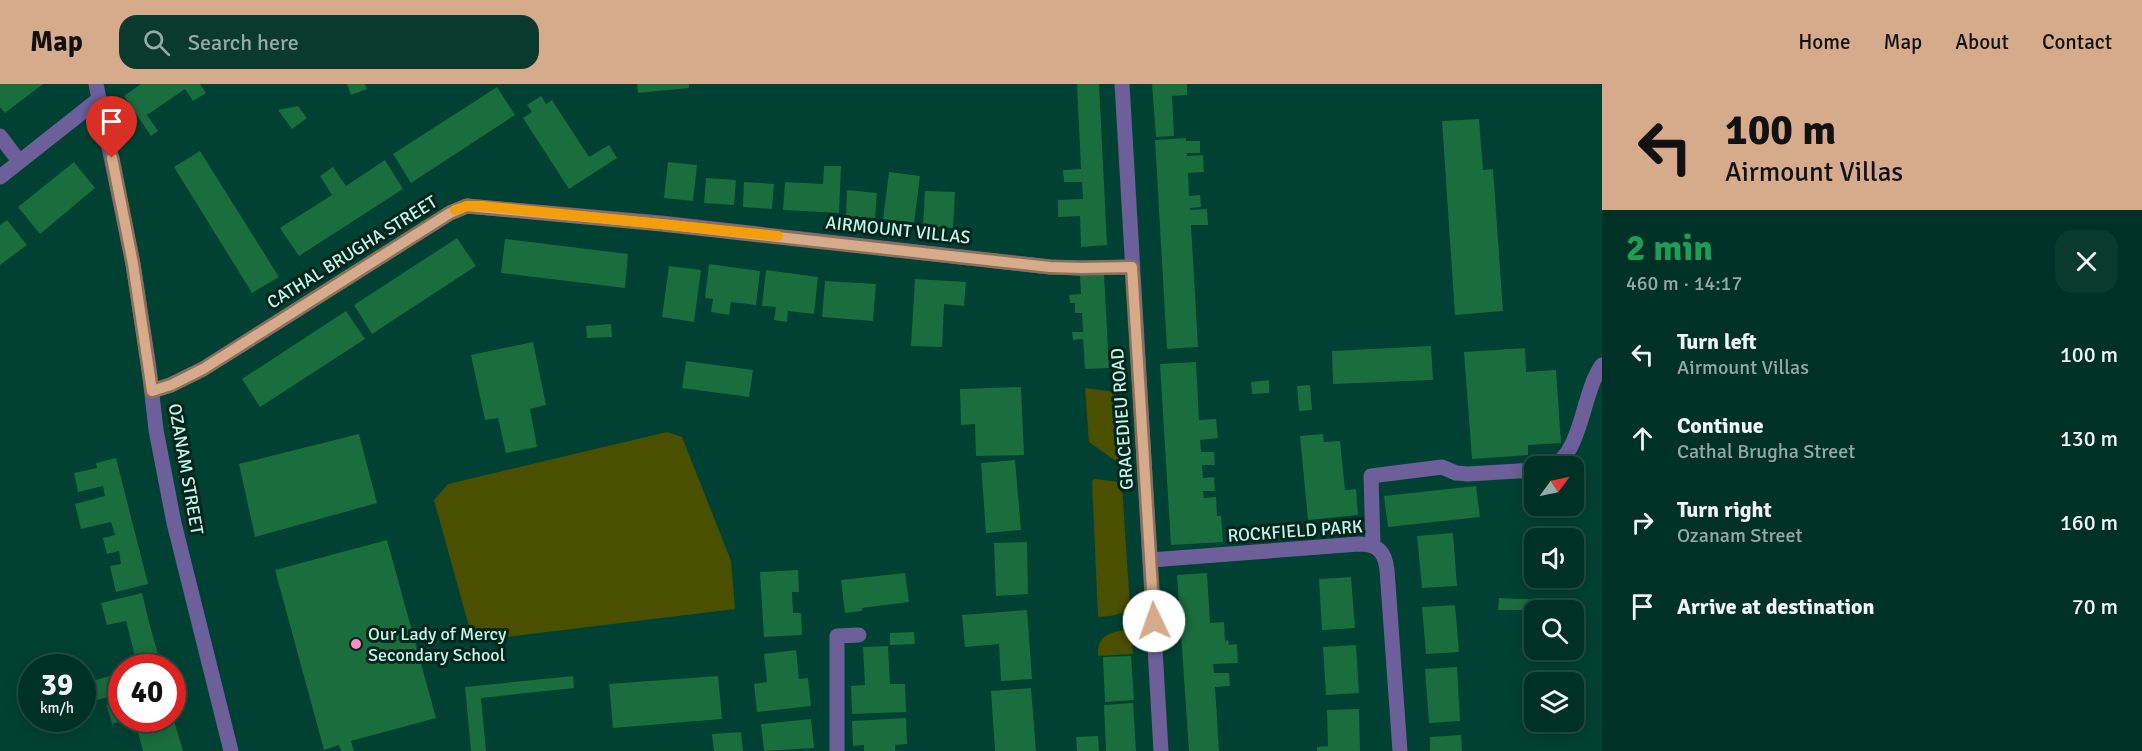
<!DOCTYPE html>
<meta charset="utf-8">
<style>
:root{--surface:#003126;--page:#0a392e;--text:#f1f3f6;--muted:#95a9a7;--line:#224c43;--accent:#d6ab8b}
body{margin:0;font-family:Signika,sans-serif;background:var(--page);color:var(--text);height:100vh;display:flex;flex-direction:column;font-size:22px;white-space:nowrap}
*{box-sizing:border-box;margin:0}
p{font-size:20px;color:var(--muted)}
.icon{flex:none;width:33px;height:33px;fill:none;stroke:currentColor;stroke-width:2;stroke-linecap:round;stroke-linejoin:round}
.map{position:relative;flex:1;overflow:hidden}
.drawer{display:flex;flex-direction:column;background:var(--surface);width:540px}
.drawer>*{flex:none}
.hud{background:#d6ab8b;color:#111;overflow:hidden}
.needle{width:39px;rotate:57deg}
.fabs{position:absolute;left:1524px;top:372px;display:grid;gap:12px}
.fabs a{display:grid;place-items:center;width:60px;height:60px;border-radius:12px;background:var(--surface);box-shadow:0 3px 15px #0003,0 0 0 2px var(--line);font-size:30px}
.speed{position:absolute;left:18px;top:570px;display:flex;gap:12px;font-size:30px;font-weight:700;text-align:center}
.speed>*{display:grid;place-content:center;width:78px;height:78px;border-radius:50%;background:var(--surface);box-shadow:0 3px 15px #0003,0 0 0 2px var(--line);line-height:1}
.speed small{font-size:15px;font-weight:400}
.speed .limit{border:9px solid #d22;background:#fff;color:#111}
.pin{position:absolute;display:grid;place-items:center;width:51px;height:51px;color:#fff;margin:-62px -26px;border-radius:50% 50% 50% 0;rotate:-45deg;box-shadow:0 0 6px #0007}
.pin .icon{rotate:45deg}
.me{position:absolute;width:66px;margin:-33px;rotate:357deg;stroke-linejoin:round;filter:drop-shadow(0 0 4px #0008)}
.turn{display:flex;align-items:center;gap:21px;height:126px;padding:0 24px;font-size:27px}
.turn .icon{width:78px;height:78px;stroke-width:2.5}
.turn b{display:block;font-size:42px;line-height:51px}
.round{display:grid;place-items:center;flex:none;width:63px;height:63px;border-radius:18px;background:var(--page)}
.overview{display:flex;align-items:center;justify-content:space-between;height:102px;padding:0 24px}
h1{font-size:36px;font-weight:800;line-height:45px;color:#1e9e55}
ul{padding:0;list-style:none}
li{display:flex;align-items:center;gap:18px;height:84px;padding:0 24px}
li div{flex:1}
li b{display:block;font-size:22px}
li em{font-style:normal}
header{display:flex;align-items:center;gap:36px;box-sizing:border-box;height:84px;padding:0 30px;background:var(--accent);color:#111}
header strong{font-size:28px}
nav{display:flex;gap:33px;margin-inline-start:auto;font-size:21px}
.search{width:420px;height:54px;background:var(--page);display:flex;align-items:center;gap:15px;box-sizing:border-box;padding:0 21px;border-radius:18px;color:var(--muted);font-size:22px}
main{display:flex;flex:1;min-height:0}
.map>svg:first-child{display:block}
.green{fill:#4b4f00}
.building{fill:#1a6d3d}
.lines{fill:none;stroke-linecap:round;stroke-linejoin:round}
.minor{stroke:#6c5f9a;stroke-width:15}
.route-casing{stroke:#8b6f5a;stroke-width:15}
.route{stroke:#d6ab8b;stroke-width:10}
.slow{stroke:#f59e0b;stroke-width:10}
.poi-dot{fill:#fd8ebf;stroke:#01241c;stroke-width:2}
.labels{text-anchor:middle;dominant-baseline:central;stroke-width:6;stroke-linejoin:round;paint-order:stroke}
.street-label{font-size:18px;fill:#c4f5e5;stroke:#01241c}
.poi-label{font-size:18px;fill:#c4f5e5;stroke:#01241c;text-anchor:start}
</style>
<header>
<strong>Map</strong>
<div class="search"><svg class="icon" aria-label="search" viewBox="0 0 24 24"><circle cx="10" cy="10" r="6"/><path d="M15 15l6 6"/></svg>Search here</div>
<nav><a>Home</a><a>Map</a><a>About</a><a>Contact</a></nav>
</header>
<main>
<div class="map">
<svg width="1602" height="667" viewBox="0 0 1602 667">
<rect width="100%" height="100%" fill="#004133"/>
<path class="green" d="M1085,304L1116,308L1120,380L1089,358Z
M667,348L682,353L731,477L735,525L473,557L434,416L448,400Z
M1095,395L1119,398L1122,401L1130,523C1121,532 1110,532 1098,533L1092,397Z
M1131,545L1133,570L1098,572C1097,549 1113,548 1131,545Z"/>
<path class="building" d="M0,0H43L5,29L0,23Z
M141,0H200L206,9L193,17L185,5L147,31L158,47L151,52L124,12Z
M347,0H365L367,5L351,11Z
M637,0H689V4L638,9Z
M1077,0H1099L1107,161L1081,163L1080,132L1058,133V116L1083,115L1082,98H1064L1063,86L1081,85Z
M1152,0H1187V11L1172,12L1174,52L1156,53Z
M497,3L515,31L411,99L393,70Z
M541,12L546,20L552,16L589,73L609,61L617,74L569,105L523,34L532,28L527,21Z
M298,22L307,34L292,45L278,26Z
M1479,35L1483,86L1493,85L1503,227L1455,231L1442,37Z
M1186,54V57H1200V69H1187V72L1203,71L1204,88L1188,89L1189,112L1200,111L1201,123L1190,124V126L1207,125L1208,141H1191L1198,263L1167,265L1155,56Z
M200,67L279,193L252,209L174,83Z
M385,76L403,105L299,172L280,144L332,111L320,92L333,83L346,102Z
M74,78L95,104L40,150L18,123Z
M668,78L697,81L693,117L664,114Z
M824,82H841L839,129L783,126L785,98L823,100Z
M889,88L920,92L914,139L883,135Z
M706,94L736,96L734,121L704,119Z
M744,98L774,100L772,125L743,123Z
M847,106L877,109L875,134L846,132Z
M925,107L955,108L953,144L923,142Z
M7,136L27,161L0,181V141Z
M457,154L476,182L372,250L354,221Z
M505,155L628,170L625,204L501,189Z
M709,180L760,187L756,221L731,218L729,231L711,228L713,215L705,214Z
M669,182L701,186L694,238L662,233Z
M766,186L818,193L814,230L788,227L787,238L774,236L776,223L762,222Z
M1104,190L1109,284L1085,285L1083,255L1073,256L1072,248H1083L1082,229H1075V219H1070L1069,211L1081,210L1080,191Z
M915,195L966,198L964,222L944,220L942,263L911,262Z
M825,197L876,200L873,237L822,233Z
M346,227L365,255L260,323L242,295Z
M611,240L612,253L587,254L586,242Z
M533,258L546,321L530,325L537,363L506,369L498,334L485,336L471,271Z
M1431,262L1433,296L1333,300L1332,267Z
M1525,264L1526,288L1556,286L1561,359L1528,361V371L1472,375L1464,268Z
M686,277L753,286L749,313L682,304Z
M1196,278L1199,336L1216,335L1218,354L1200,356L1201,368H1214L1215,381H1202L1203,394L1214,393L1215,407H1203L1204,414L1216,413L1217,432H1221L1223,458L1171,461L1160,280Z
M1269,296V309L1252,310L1251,298Z
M1310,301L1312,326L1299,327L1297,302Z
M1021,303L1024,371L976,372L975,340L961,341L960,305Z
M359,350L377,419L255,453L239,380Z
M1323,350L1324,358L1340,357L1345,406L1356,405L1358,431L1308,436L1300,352Z
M116,374L148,500L116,508L110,482L121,480L120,474L119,467L107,470L103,454L115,451L111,438L81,445L75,420L105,412L103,402L78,408L74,389L97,384L96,379Z
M1015,376L1021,446L986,449L981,379Z
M1476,402L1480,433L1388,443L1384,412Z
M1453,449L1457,502L1422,504L1417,452Z
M387,456L436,634L351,657L354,667H341L339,661L324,666L275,486Z
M1027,458L1028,510L996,512L994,459Z
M798,486L799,508H792L793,529H801L802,551L764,553L760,488Z
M905,489L909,518L862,524V527L845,529L841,496Z
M1207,489L1210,539L1224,538L1225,557L1228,556L1229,561L1237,560L1238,579L1213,580L1214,589H1229L1230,602L1215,603L1219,667H1189L1177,491Z
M1351,493L1355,544L1322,546L1319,495Z
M142,509L150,542L162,584H138L126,537L107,541L101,519Z
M1499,514L1547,516V526H1498Z
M1455,521L1459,568L1426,570L1422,523Z
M1027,526L1032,595L1001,597L999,560L965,563L962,531Z
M914,548L915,560L890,561V549Z
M1356,561L1359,609L1326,611L1323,563Z
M888,562L890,600H905L906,628L852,630L851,602L865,601L863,563Z
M796,566L799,595L808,594L811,622L757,628L754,600L767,598L764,570Z
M1131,572L1134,616L1105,618L1103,573Z
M1457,583L1460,637L1429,639L1425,585Z
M122,589V610L88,618L84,599Z
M573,592L574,604L481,614L486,667H471L465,603Z
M718,592L722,635L613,644L609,600Z
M1031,604L1036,667H995L991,607Z
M122,617V634L130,635L112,640L107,621Z
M1133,619L1136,667H1106L1104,621Z
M1359,625L1360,667H1317V663L1328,662L1327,626Z
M172,630L183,667H143L138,648L153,644L150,634H172Z
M906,634L907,660L895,661V667H864V661L853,662L852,637Z
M811,635L814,664L764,667L761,640Z
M741,648L743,667H714L712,650Z
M1461,651L1462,667H1430V653Z
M1098,652L1099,667H1077L1076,653Z"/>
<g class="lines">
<path class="minor" d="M96,0L133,180L149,284L156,346L174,439L231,667
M1122,0L1161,667
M0,52L19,77
M0,93L99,15
M152,307L170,301L203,285L450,129L467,122L661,139L1050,183L1081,184L1132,183
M1551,382C1582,371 1582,308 1602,281
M1373,461L1371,392L1442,383L1456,389L1468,390L1534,386
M1151,476L1359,460C1378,460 1385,468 1387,486L1400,667
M837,667V552L859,551"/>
</g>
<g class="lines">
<defs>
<path id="route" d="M112,74L133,180L152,307L171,301L203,285L450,129L467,122L661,140L1050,183L1081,184L1132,183L1154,537"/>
</defs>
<use href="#route" class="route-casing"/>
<use href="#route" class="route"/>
<path class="slow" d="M455,126L467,122H482L778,152"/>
</g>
<circle class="poi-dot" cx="356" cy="560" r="6"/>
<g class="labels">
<g class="street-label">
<text transform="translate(898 146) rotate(6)">AIRMOUNT VILLAS</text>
<text transform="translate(352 168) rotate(-32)">CATHAL BRUGHA STREET</text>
<text transform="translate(1122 335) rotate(-94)">GRACEDIEU ROAD</text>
<text transform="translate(186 385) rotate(80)">OZANAM STREET</text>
<text transform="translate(1295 447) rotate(-4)">ROCKFIELD PARK</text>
</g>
<g class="poi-label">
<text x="368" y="550">Our Lady of Mercy<tspan x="368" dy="21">Secondary School</tspan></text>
</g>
</g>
</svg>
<div class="fabs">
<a><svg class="needle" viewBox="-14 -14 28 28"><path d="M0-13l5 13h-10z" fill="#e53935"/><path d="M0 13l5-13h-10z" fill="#95a9a7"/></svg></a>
<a><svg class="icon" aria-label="sound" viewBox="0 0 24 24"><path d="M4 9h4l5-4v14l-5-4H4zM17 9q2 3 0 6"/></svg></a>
<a><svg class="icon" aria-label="search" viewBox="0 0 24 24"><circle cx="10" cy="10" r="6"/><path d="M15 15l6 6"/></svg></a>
<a><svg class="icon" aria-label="layers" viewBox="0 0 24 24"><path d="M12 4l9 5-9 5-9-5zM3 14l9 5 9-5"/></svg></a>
</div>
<div class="speed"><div>39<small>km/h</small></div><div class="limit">40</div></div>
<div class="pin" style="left:112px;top:74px;background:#d93025"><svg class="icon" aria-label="arrive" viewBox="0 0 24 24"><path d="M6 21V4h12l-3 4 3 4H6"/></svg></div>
<svg class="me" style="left:1154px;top:537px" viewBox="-20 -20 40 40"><circle r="19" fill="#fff"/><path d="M0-13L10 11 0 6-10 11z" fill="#d6ab8b"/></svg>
</div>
<section class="drawer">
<div class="hud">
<div class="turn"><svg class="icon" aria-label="left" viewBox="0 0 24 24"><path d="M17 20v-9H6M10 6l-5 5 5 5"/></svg><div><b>100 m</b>Airmount Villas</div></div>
</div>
<div class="overview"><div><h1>2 min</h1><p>460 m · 14:17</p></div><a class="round"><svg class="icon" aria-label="close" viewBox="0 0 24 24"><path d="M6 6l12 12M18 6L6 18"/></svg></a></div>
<ul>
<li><svg class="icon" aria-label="left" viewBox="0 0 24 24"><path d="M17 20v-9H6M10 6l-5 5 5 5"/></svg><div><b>Turn left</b><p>Airmount Villas</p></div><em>100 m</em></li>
<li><svg class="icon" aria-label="ahead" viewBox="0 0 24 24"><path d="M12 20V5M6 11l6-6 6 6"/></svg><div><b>Continue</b><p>Cathal Brugha Street</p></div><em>130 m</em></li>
<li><svg class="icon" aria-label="right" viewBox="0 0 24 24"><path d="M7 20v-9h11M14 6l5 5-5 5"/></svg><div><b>Turn right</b><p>Ozanam Street</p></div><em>160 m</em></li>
<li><svg class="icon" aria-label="arrive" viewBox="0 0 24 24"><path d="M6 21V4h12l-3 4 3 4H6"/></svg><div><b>Arrive at destination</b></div><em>70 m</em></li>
</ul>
</section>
</main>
